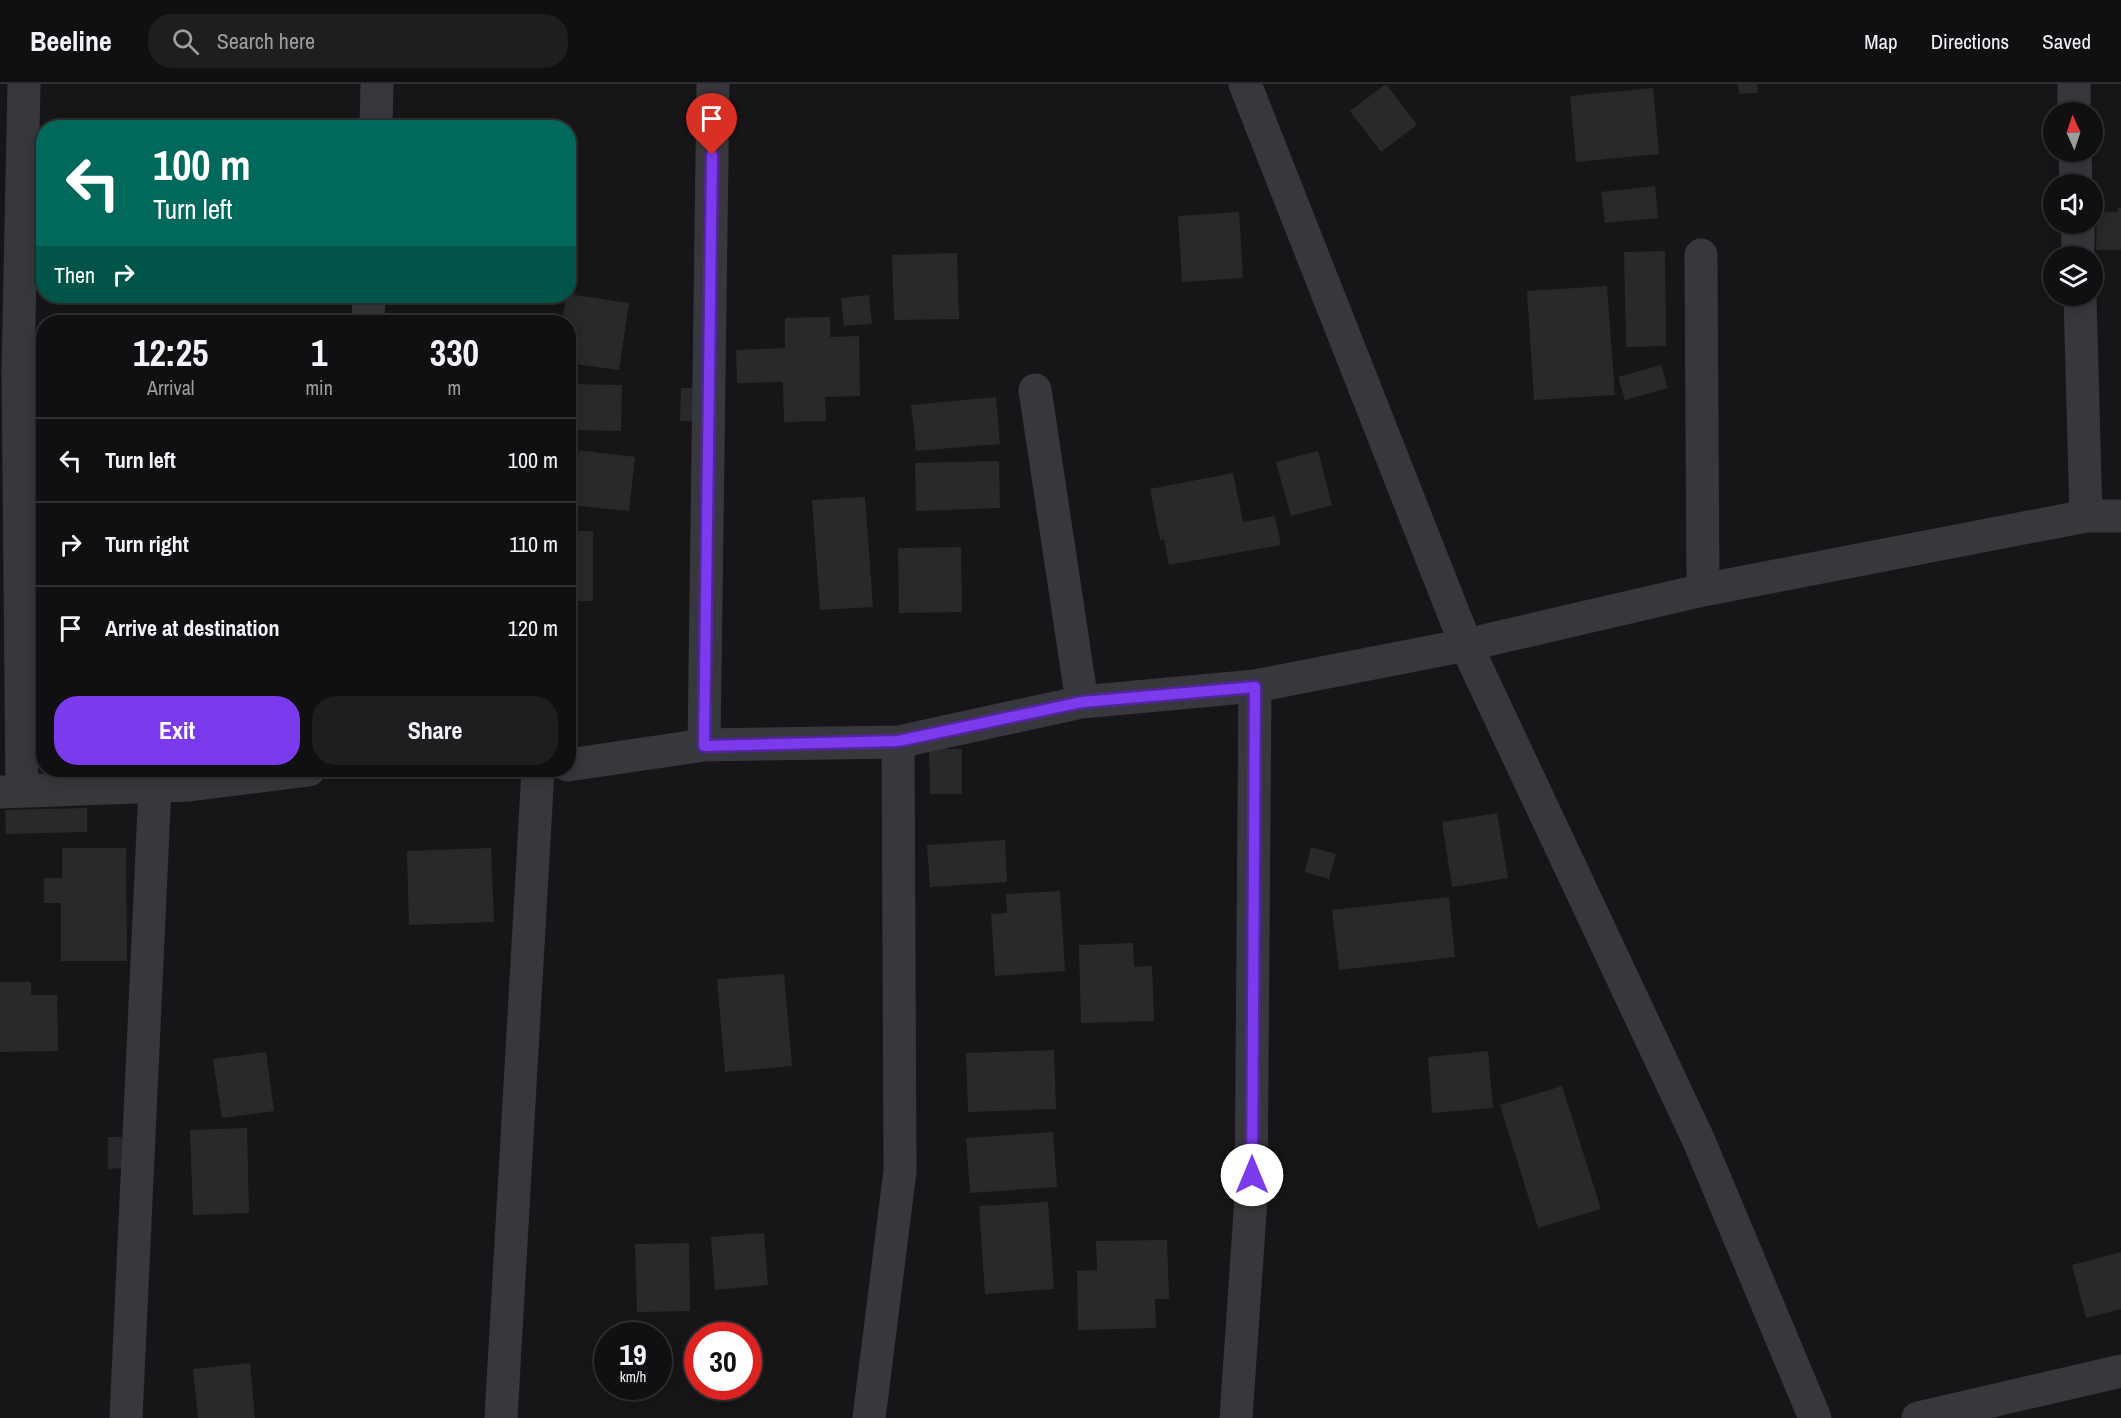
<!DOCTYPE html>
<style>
:root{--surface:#101012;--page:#1e1e20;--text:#f1f3f6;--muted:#9c9d9f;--line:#303032;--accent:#7c3aed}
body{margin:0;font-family:"Archivo Narrow",sans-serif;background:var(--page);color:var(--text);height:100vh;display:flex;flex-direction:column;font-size:22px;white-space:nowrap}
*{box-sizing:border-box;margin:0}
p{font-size:20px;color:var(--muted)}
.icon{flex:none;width:33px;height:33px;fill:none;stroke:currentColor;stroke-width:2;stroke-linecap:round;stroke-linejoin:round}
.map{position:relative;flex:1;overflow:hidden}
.panel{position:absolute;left:36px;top:231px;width:540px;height:462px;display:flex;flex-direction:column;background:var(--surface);border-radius:24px;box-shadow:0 3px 15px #0003,0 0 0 2px var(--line)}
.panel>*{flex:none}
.hud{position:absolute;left:36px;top:36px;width:540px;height:183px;border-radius:24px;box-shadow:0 3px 15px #0003,0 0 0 2px var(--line);background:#00695c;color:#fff;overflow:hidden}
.needle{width:39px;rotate:357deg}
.tools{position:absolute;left:2043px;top:18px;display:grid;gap:12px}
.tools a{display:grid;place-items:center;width:60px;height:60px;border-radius:50%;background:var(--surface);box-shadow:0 3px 15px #0003,0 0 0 2px var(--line);font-size:30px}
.speed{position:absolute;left:594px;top:1238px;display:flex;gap:12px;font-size:30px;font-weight:700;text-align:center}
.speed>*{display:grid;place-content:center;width:78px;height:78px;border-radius:50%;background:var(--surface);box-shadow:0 3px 15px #0003,0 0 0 2px var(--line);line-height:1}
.speed small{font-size:15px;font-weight:400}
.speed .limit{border:9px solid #d22;background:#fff;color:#111}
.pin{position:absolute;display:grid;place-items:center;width:51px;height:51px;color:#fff;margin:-62px -26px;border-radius:50% 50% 50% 0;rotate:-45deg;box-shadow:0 0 6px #0007}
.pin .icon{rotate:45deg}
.me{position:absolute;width:66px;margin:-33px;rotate:0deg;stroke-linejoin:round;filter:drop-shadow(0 0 4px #0008)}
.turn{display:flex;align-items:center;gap:21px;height:126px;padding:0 18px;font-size:27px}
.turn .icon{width:78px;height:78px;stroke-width:2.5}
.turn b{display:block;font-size:42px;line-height:51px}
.then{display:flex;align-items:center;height:57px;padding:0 18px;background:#0003;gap:12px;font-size:22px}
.eta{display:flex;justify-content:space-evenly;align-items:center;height:102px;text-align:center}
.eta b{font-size:36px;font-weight:700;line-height:42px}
.primary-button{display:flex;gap:12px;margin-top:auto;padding:12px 18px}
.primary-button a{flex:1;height:69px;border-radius:24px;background:var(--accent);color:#fff;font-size:24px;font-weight:700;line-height:69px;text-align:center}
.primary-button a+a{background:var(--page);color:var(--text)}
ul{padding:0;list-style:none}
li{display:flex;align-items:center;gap:18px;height:84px;padding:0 18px;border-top:2px solid var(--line)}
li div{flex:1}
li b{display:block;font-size:22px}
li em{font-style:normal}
header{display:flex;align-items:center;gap:36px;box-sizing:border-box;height:84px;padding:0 30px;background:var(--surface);border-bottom:2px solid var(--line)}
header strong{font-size:28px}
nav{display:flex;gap:33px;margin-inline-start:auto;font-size:21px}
.search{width:420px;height:54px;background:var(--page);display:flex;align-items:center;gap:15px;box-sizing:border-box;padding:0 21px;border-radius:24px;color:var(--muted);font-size:22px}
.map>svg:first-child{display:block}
.building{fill:#29292c}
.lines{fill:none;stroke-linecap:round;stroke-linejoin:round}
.minor{stroke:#37383d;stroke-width:33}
.route-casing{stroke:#51269a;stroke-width:15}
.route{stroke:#7c3aed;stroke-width:10}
</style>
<header>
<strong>Beeline</strong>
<div class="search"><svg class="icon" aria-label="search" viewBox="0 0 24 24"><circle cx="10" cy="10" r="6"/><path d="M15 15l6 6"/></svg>Search here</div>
<nav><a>Map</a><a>Directions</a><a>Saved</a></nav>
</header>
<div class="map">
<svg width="2121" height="1334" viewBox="0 0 2121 1334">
<rect width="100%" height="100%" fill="#161618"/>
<path class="building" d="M1386,0L1417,41L1381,68L1350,27Z
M1738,0H1757L1758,9L1739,10Z
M1653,4L1659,70L1576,78L1570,12Z
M1655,102L1658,134L1605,139L1601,108Z
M2118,124H2121V166H2096L2097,127L2118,128Z
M1239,128L1243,194L1182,198L1178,132Z
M1665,167L1666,262L1626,263L1624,168Z
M957,169L959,235L894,236L892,171Z
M1607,202L1615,311L1534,316L1527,207Z
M568,210L629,219L619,286L568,279V238H562L566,212Z
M869,211L872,240L844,242L841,214Z
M830,233V253L859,252L860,312L825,313L826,337L784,338L783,298L737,299L736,266L785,264V234Z
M1661,281L1668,304L1625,316L1618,293Z
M568,300L622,301L621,347L574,346V331H568Z
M681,304H698L697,337H680Z
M996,313L1000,360L916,367L911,321Z
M568,365L635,373L629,427L568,421Z
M1318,367L1332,421L1291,432L1276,378Z
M999,377L1000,424L916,427L915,379Z
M1233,389L1243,438L1275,432L1281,461L1169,481L1164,455L1160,456L1150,405Z
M865,413L873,523L820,526L812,416Z
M568,447H593V517H568Z
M961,463L962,528L899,529L898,464Z
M929,665H962V710H930Z
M87,724V748L6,750L5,726Z
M1497,729L1508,794L1452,803L1442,738Z
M1005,756L1007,798L930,803L927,761Z
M1311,763L1336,770L1329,795L1305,788Z
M62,764H126L127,877H61V819H44V794H62Z
M491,764L494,838L409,841L407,767Z
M1060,807L1065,887L995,892L991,830L1007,829L1006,810Z
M1449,813L1455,873L1339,886L1332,826Z
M1133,859L1134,883L1152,882L1154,937L1081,939L1079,861Z
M784,890L792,982L725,988L717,895Z
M0,898H31V911H57L58,967L0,968Z
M1054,966L1056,1025L968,1028L966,969Z
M1488,967L1493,1024L1432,1029L1428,973Z
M266,968L274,1027L222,1034L213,975Z
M1562,1002L1601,1125L1538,1144L1500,1021Z
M247,1044L249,1129L193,1131L190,1046Z
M1053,1048L1057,1103L970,1109L966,1054Z
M108,1053H122L121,1084L108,1085Z
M1048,1118L1054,1205L985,1210L979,1122Z
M764,1149L768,1201L715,1206L711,1153Z
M1167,1156L1169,1215H1155L1156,1244L1078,1246L1077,1187L1097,1186L1096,1157Z
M689,1159L690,1227L637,1228L635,1160Z
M2121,1168V1225L2086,1234L2072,1181Z
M250,1279L255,1334H198L193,1285Z"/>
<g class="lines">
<path class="minor" d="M1245,0L1466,561L1699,1057L1815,1334
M2074,0V28
M376,44L377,0
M2075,68L2076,100
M2078,140V172
M1701,171L1703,506
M2080,212L2086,432
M368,238L369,212
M1035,306L1082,618
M704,661L713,0
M568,681L704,661L898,658L1082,618L1255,602L1466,561L1703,506L2086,432H2121
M22,707L18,286L24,0
M0,708L189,701L309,686
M126,1334L155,703
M501,1334L538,686
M869,1334L900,1087L898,658
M1236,1334L1251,1114L1255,602
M1918,1334L2121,1287"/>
</g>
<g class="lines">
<defs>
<path id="route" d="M712,71L704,662L898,657L1082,618L1255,603L1252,1091"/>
</defs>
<use href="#route" class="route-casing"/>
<use href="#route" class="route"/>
</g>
</svg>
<div class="tools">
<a><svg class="needle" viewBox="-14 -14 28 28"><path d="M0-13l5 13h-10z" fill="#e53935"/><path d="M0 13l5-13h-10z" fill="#9c9d9f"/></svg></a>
<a><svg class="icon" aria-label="sound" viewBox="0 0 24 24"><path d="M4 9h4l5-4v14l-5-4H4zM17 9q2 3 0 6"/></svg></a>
<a><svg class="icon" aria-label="layers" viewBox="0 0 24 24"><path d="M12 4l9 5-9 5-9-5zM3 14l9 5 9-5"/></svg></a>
</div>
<div class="speed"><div>19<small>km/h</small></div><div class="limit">30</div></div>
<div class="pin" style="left:712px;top:71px;background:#d93025"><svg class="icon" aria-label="arrive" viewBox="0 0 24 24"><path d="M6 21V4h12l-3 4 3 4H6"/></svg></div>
<svg class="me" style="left:1252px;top:1091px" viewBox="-20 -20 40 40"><circle r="19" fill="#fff"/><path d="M0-13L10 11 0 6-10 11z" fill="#7c3aed"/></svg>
<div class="hud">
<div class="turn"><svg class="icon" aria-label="left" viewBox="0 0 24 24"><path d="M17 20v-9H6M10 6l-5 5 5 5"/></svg><div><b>100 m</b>Turn left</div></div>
<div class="then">Then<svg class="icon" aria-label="right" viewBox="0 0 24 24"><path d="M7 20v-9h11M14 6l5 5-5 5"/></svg></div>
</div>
<section class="panel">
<div class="eta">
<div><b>12:25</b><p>Arrival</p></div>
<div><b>1</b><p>min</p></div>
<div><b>330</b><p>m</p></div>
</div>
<ul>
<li><svg class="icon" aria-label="left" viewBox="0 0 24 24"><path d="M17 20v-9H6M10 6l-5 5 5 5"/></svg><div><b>Turn left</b></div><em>100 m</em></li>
<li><svg class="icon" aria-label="right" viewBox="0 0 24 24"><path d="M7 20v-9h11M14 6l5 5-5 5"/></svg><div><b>Turn right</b></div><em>110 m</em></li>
<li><svg class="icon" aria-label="arrive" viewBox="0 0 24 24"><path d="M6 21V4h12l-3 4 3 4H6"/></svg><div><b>Arrive at destination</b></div><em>120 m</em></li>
</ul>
<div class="primary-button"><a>Exit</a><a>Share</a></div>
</section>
</div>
